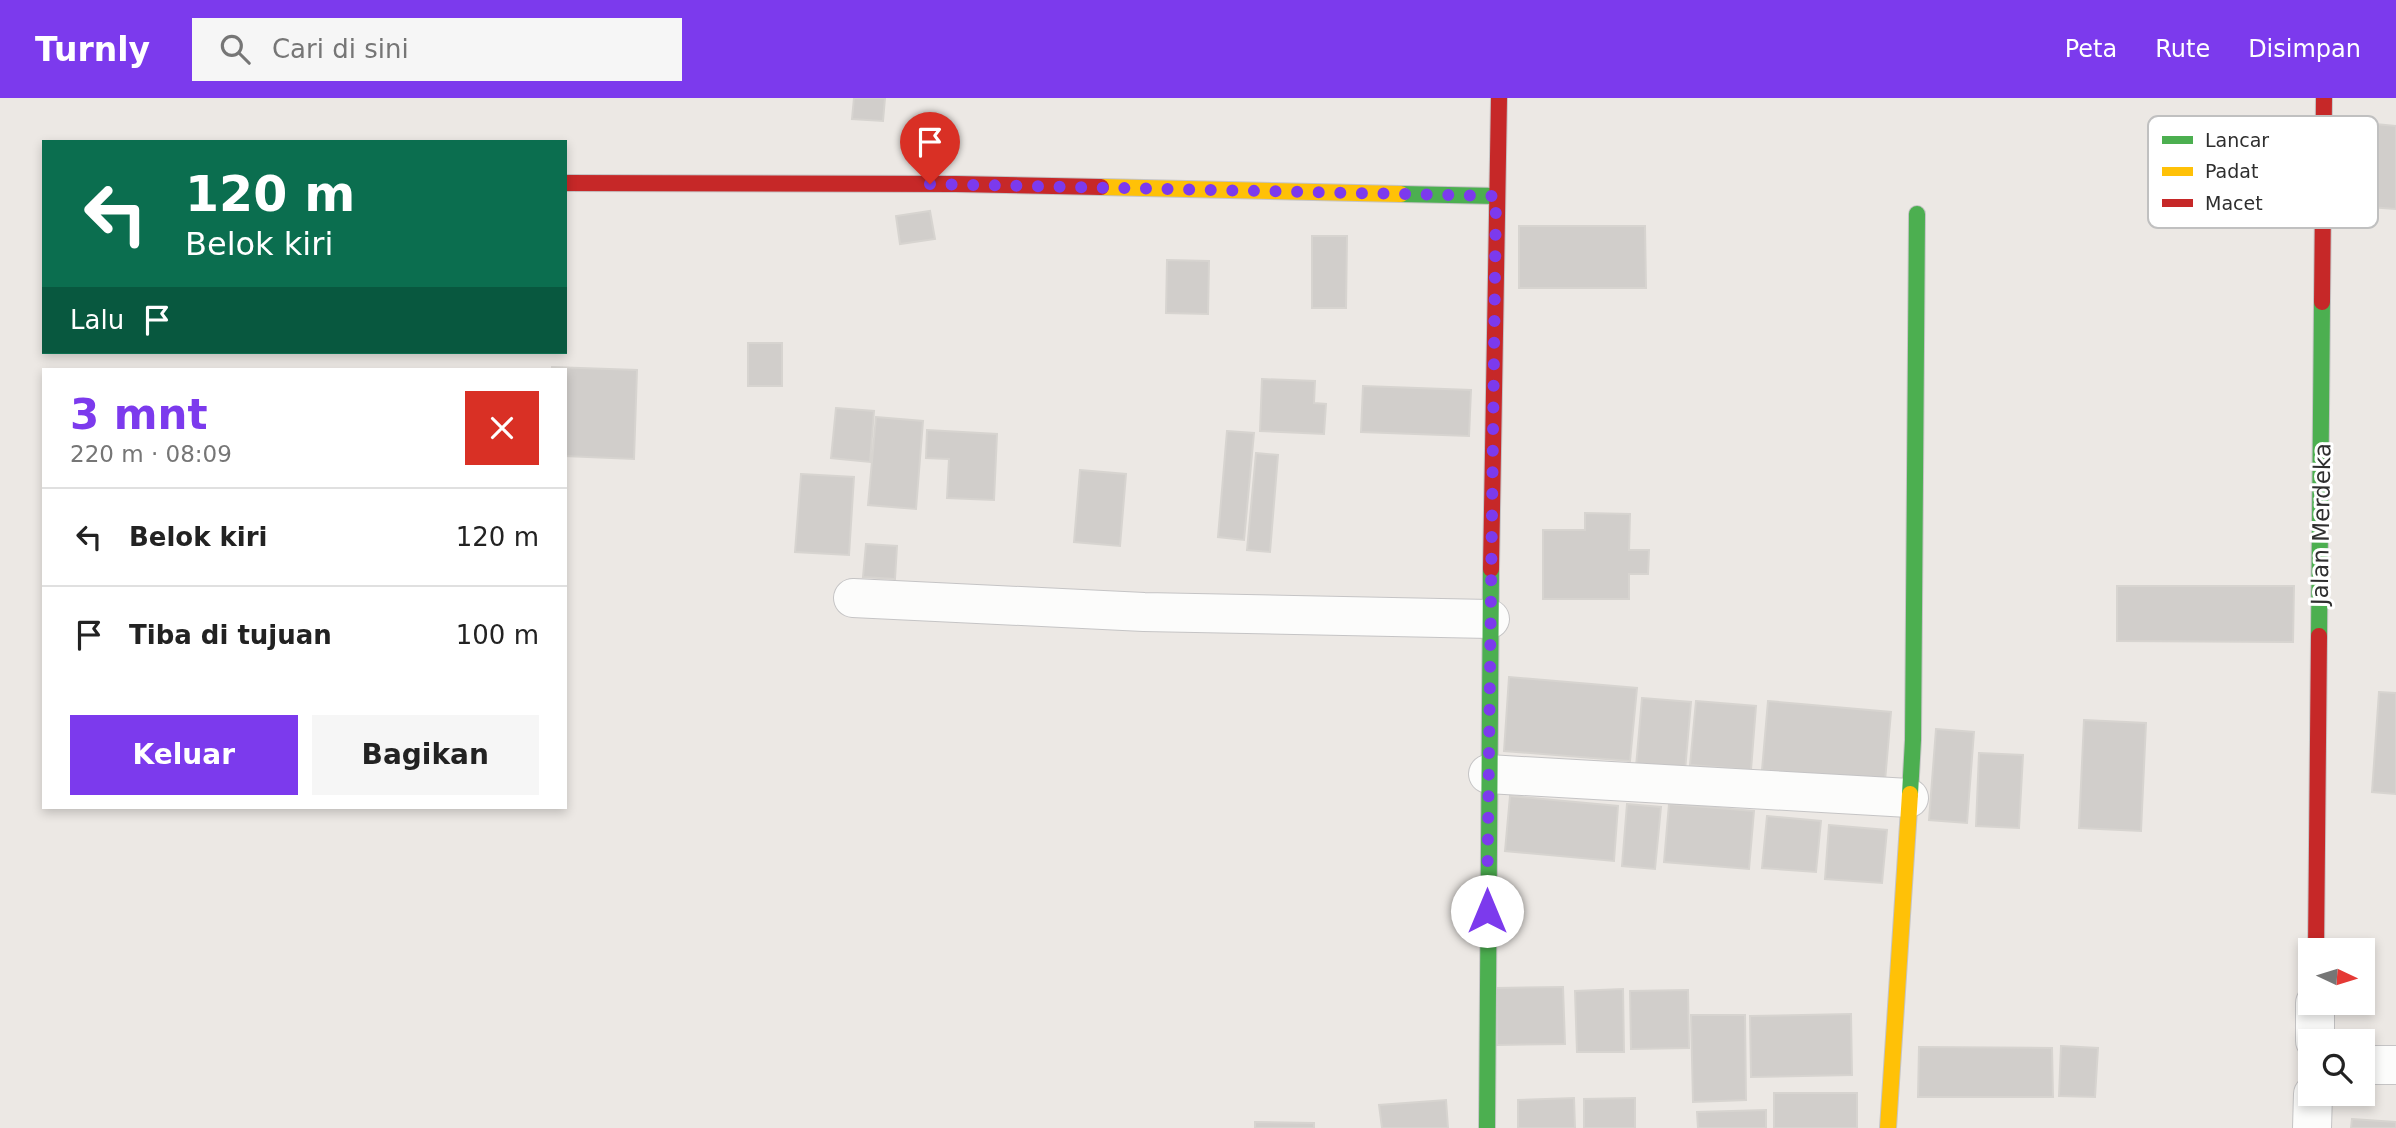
<!DOCTYPE html>
<html lang="id">
<meta charset="utf-8">
<style>
:root{--surface:#fff;--page:#f6f6f6;--text:#222;--muted:#767676;--line:#e0e0e0;--accent:#7c3aed}
body{margin:0;font-family:"DejaVu Sans",sans-serif;background:var(--page);color:var(--text);height:100vh;display:flex;flex-direction:column;font-size:26px;white-space:nowrap}
*{box-sizing:border-box;margin:0}
p{font-size:23px;color:var(--muted)}
.icon{flex:none;width:38px;height:38px;fill:none;stroke:currentColor;stroke-width:2;stroke-linecap:round;stroke-linejoin:round}
.map{position:relative;flex:1;overflow:hidden}
.panel{position:absolute;left:42px;top:270px;width:525px;height:441px;display:flex;flex-direction:column;background:var(--surface);border-radius:0px;box-shadow:0 4px 10px #0003}
.panel>*{flex:none}
.banner{position:absolute;left:42px;top:42px;width:525px;height:214px;border-radius:0px;box-shadow:0 4px 10px #0003;background:#0b6e4f;color:#fff;overflow:hidden}
.needle{width:46px;rotate:94deg}
.buttons{position:absolute;left:2298px;top:840px;display:grid;gap:14px}
.buttons a{display:grid;place-items:center;width:77px;height:77px;border-radius:0px;background:var(--surface);box-shadow:0 4px 10px #0003;font-size:35px}
.pin{position:absolute;display:grid;place-items:center;width:60px;height:60px;color:#fff;margin:-72px -30px;border-radius:50% 50% 50% 0;rotate:-45deg;box-shadow:0 0 7px #0007}
.pin .icon{rotate:45deg}
.me{position:absolute;width:77px;margin:-38px;rotate:0deg;stroke-linejoin:round;filter:drop-shadow(0 0 5px #0008)}
.turn{display:flex;align-items:center;gap:24px;height:147px;padding:0 28px;font-size:32px}
.turn .icon{width:91px;height:91px;stroke-width:2.5}
.turn b{display:block;font-size:49px;line-height:60px}
.then{display:flex;align-items:center;height:66px;padding:0 28px;background:#0003;gap:14px;font-size:26px}
.round{display:grid;place-items:center;flex:none;width:74px;height:74px;border-radius:0px;background:var(--page)}
.headline{display:flex;align-items:center;justify-content:space-between;height:119px;padding:0 28px}
h1{font-size:42px;font-weight:700;line-height:52px;color:var(--accent)}
.cta{display:flex;gap:14px;margin-top:auto;padding:14px 28px}
.cta a{flex:1;height:80px;border-radius:0px;background:var(--accent);color:#fff;font-size:28px;font-weight:700;line-height:80px;text-align:center}
.cta a+a{background:var(--page);color:var(--text)}
ul{padding:0;list-style:none}
li{display:flex;align-items:center;gap:21px;height:98px;padding:0 28px;border-top:2px solid var(--line)}
li div{flex:1}
li b{display:block;font-size:26px}
li em{font-style:normal}
header{display:flex;align-items:center;gap:42px;box-sizing:border-box;height:98px;padding:0 35px;background:var(--accent);color:#fff}
header strong{font-size:33px}
nav{display:flex;gap:38px;margin-inline-start:auto;font-size:24px}
.search{width:490px;height:63px;background:var(--page);display:flex;align-items:center;gap:18px;box-sizing:border-box;padding:0 24px;border-radius:0px;color:var(--muted);font-size:26px}
.map>svg:first-child{display:block}
.building{fill:#d1cecb;stroke:#d7d4d0;stroke-width:2}
.lines{fill:none;stroke-linecap:round;stroke-linejoin:round}
.street-casing{stroke:#c5c4c5;stroke-width:40}
.fast-casing{stroke:#c5c4c5;stroke-width:18}
.slow-casing{stroke:#c5c4c5;stroke-width:18}
.jam-casing{stroke:#c5c4c5;stroke-width:18}
.street{stroke:#fcfcfb;stroke-width:38}
.fast{stroke:#4caf50;stroke-width:16}
.slow{stroke:#ffc107;stroke-width:16}
.jam{stroke:#c62828;stroke-width:16}
.route{stroke:#7c3aed;stroke-width:12;stroke-dasharray:0 21.6}
.labels{text-anchor:middle;dominant-baseline:central;stroke-width:6;stroke-linejoin:round;paint-order:stroke}
.street-label{font-size:23px;fill:#2e2e2e;stroke:#fff}
.key{fill:#fff;stroke:#c0c0c0;stroke-width:2}
.key-label{font-size:19px;fill:#2e2e2e}
</style>
<header>
<strong>Turnly</strong>
<div class="search"><svg class="icon" aria-label="search" viewBox="0 0 24 24"><circle cx="10" cy="10" r="6"/><path d="M15 15l6 6"/></svg>Cari di sini</div>
<nav><a>Peta</a><a>Rute</a><a>Disimpan</a></nav>
</header>
<div class="map">
<svg width="2396" height="1030" viewBox="0 0 2396 1030">
<rect width="100%" height="100%" fill="#ece8e4"/>
<path class="building" d="M854,0H885L883,23L852,21Z
M2375,26L2396,28V111L2369,109Z
M930,113L935,141L900,146L896,118Z
M1519,128H1645L1646,190H1519Z
M1312,138H1347L1346,210H1312Z
M1167,162L1209,163L1208,216L1166,215Z
M748,245H782V288H748Z
M552,269L637,272L634,361L565,358V271H552Z
M1262,281L1315,283L1314,305L1326,306L1324,336L1260,333Z
M1363,288L1471,292L1469,338L1361,334Z
M836,310L874,313L870,364L831,360Z
M876,319L923,323L916,411L868,407Z
M927,332L997,336L994,402L947,400L949,361L926,360Z
M1227,333L1254,335L1244,442L1218,439Z
M1256,355L1278,357L1270,454L1247,452Z
M1080,372L1126,376L1120,448L1074,444Z
M801,376L854,379L849,457L795,454Z
M1585,415L1630,416L1629,452H1649L1648,476H1629V501H1543V432H1585Z
M866,446L897,448L895,481L863,479Z
M2117,488H2294L2293,544L2117,543Z
M1509,579L1637,590L1630,663L1504,653Z
M2379,594L2396,595V696L2372,694Z
M1642,600L1691,604L1685,673L1636,669Z
M1696,603L1756,608L1751,672L1690,667Z
M1768,603L1891,614L1885,683L1762,672Z
M2084,622L2146,625L2141,733L2079,730Z
M1936,631L1974,634L1967,725L1929,722Z
M1979,655L2023,657L2019,730L1976,728Z
M1510,698L1618,708L1614,763L1505,753Z
M1627,706L1661,709L1655,771L1622,768Z
M1669,706L1754,713L1749,771L1664,764Z
M1767,718L1821,723L1816,774L1762,770Z
M1829,727L1887,732L1882,785L1825,781Z
M1563,889L1565,946L1497,947L1496,890Z
M1623,891L1624,954H1577L1575,893Z
M1688,892L1689,950L1631,951L1630,893Z
M1851,916L1852,977L1751,979L1750,918Z
M1691,917H1745L1746,1002L1693,1004Z
M2061,948L2098,950L2095,999L2059,998Z
M1919,949L2052,950L2053,999H1918Z
M1774,995H1857V1030H1774Z
M1574,1000L1575,1030H1518V1002Z
M1635,1000V1030H1584V1001Z
M1446,1002L1448,1030H1382L1379,1007Z
M1766,1012V1030H1698L1697,1014Z
M2352,1021L2396,1024V1030H2351Z
M1255,1024L1314,1025V1030H1255Z"/>
<g class="lines">
<defs>
<path id="street" d="M853,500L1144,514L1490,521
M1488,676L1909,700
M2315,943V905
M2362,967H2396
M2312,1030L2313,996"/>
<path id="fast" d="M1401,96L1496,98
M2319,538L2322,204
M1910,696L1913,642L1917,116
M1487,1030L1491,471"/>
<path id="slow" d="M1101,89L1401,96
M1888,1030L1910,696"/>
<path id="jam" d="M565,85L956,86L1101,89
M2322,204L2324,0
M1491,471L1499,0
M2316,852L2319,538"/>
</defs>
<use href="#street" class="street-casing"/>
<use href="#fast" class="fast-casing"/>
<use href="#slow" class="slow-casing"/>
<use href="#jam" class="jam-casing"/>
<use href="#street" class="street"/>
<use href="#fast" class="fast"/>
<use href="#slow" class="slow"/>
<use href="#jam" class="jam"/>
</g>
<g class="lines">
<path class="route" d="M930,86L1496,98L1487,813"/>
</g>
<g class="labels">
<g class="street-label">
<text transform="translate(2321 426) rotate(-89)">Jalan Merdeka</text>
</g>
</g>
<rect x="2148" y="18" width="230" height="112" rx="10" class="key"/>
<rect x="2162" y="38" width="31" height="8" fill="#4caf50"/>
<rect x="2162" y="69" width="31" height="9" fill="#ffc107"/>
<rect x="2162" y="101" width="31" height="8" fill="#c62828"/>
<g class="key-label">
<text x="2205" y="49">Lancar</text>
<text x="2205" y="80">Padat</text>
<text x="2205" y="112">Macet</text>
</g>
</svg>
<div class="buttons">
<a><svg class="needle" viewBox="-14 -14 28 28"><path d="M0-13l5 13h-10z" fill="#e53935"/><path d="M0 13l5-13h-10z" fill="#767676"/></svg></a>
<a><svg class="icon" aria-label="search" viewBox="0 0 24 24"><circle cx="10" cy="10" r="6"/><path d="M15 15l6 6"/></svg></a>
</div>
<div class="pin" style="left:930px;top:86px;background:#d93025"><svg class="icon" aria-label="arrive" viewBox="0 0 24 24"><path d="M6 21V4h12l-3 4 3 4H6"/></svg></div>
<svg class="me" style="left:1487px;top:813px" viewBox="-20 -20 40 40"><circle r="19" fill="#fff"/><path d="M0-13L10 11 0 6-10 11z" fill="#7c3aed"/></svg>
<div class="banner">
<div class="turn"><svg class="icon" aria-label="left" viewBox="0 0 24 24"><path d="M17 20v-9H6M10 6l-5 5 5 5"/></svg><div><b>120 m</b>Belok kiri</div></div>
<div class="then">Lalu<svg class="icon" aria-label="arrive" viewBox="0 0 24 24"><path d="M6 21V4h12l-3 4 3 4H6"/></svg></div>
</div>
<section class="panel">
<div class="headline"><div><h1>3 mnt</h1><p>220 m · 08:09</p></div><a class="round" style="background:#d93025;color:#fff"><svg class="icon" aria-label="close" viewBox="0 0 24 24"><path d="M6 6l12 12M18 6L6 18"/></svg></a></div>
<ul>
<li><svg class="icon" aria-label="left" viewBox="0 0 24 24"><path d="M17 20v-9H6M10 6l-5 5 5 5"/></svg><div><b>Belok kiri</b></div><em>120 m</em></li>
<li><svg class="icon" aria-label="arrive" viewBox="0 0 24 24"><path d="M6 21V4h12l-3 4 3 4H6"/></svg><div><b>Tiba di tujuan</b></div><em>100 m</em></li>
</ul>
<div class="cta"><a>Keluar</a><a>Bagikan</a></div>
</section>
</div>
